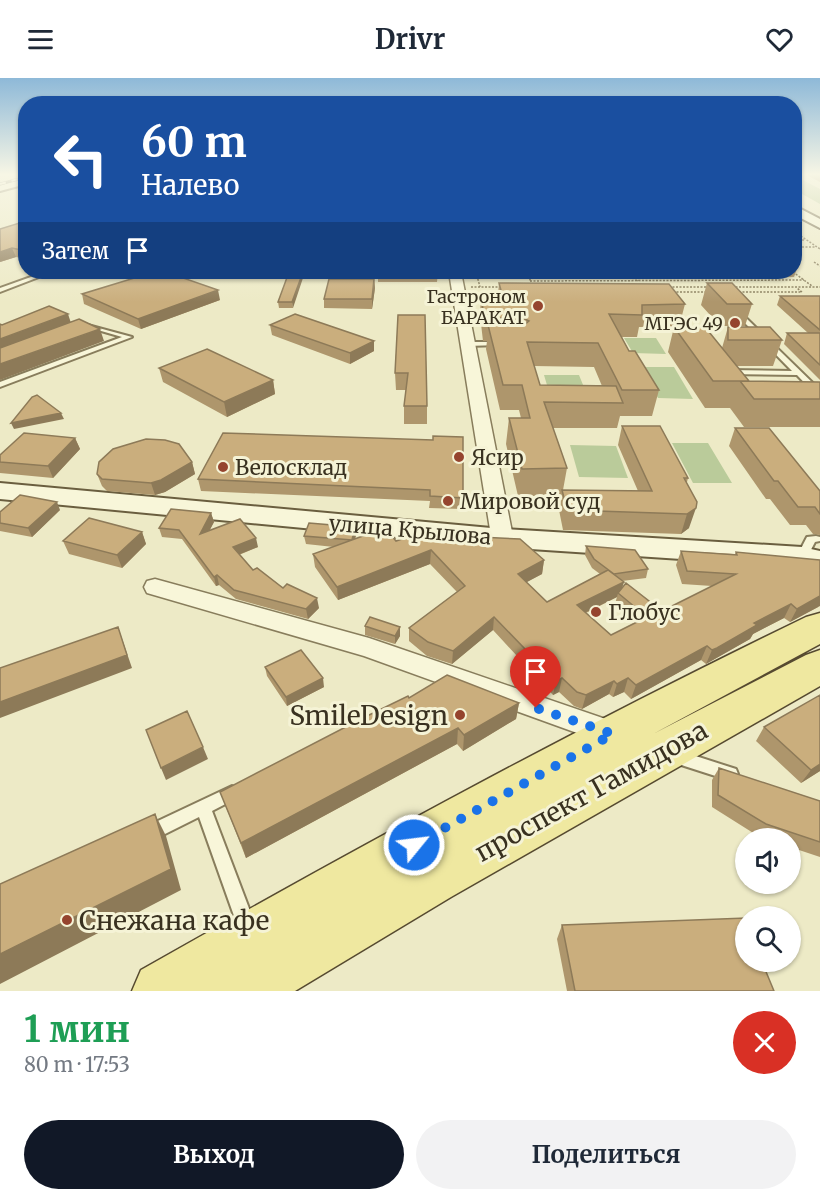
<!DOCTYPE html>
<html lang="ru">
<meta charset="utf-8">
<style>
:root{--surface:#fff;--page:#f2f2f3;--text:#1f2937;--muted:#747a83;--accent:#111827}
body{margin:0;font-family:Merriweather,serif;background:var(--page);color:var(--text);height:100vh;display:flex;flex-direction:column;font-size:22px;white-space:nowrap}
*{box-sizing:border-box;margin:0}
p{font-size:20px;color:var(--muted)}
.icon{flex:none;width:33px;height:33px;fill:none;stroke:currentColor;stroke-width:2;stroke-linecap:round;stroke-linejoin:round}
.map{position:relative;height:913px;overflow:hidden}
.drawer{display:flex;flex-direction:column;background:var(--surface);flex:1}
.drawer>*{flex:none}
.hud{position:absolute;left:18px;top:18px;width:784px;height:183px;border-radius:24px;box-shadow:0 2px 4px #0004;background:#1a4fa0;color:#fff;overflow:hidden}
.tools{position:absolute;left:735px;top:750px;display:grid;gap:12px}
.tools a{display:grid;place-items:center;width:66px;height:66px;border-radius:50%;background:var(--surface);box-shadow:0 2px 4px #0004;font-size:30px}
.pin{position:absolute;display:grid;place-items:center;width:51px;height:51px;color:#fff;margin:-62px -26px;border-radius:50% 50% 50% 0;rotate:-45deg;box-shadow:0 0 6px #0007}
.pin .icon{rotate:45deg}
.me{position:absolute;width:66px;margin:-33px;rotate:61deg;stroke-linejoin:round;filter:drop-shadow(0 0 4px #0008)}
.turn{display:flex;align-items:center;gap:21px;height:126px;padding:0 24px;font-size:27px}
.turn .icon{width:78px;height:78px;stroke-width:2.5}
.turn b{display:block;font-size:42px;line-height:51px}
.then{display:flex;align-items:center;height:57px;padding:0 24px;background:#0003;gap:12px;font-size:22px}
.round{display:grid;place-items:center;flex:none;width:63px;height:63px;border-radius:32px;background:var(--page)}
.head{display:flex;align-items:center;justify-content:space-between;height:102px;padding:0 24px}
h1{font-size:36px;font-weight:700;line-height:45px;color:#1e9e55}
.button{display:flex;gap:12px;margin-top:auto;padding:12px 24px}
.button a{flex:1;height:69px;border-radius:36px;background:var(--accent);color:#fff;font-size:24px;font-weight:700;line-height:69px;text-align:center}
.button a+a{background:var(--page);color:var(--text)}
header{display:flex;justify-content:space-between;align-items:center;height:78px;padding:0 24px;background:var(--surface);font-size:27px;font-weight:700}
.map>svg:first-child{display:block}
.green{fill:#bacb9a}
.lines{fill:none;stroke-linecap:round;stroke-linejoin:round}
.lane-casing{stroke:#887d5c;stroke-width:4}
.street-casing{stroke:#887d5c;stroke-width:3}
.secondary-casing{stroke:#6a5e3f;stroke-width:4}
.primary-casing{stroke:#564a30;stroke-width:3}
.path{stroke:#887d5c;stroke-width:1.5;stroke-dasharray:2 1.5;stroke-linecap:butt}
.lane{fill:#f8f6d9;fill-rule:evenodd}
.street{fill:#f8f6d9;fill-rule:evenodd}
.secondary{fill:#f8f6d9;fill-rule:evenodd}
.primary{fill:#efe8a0;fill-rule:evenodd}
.rail-casing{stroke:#393120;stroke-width:3}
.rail{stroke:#f5f3d6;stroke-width:2;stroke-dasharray:6;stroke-linecap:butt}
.wall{fill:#ae966c;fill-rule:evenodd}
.shaded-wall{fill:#8d7a58}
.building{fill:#caae7d;stroke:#8d7a58;stroke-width:1.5}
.route{stroke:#1a73e8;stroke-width:10;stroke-dasharray:0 18}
.poi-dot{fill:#95442e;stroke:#f5f3d6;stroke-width:2}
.labels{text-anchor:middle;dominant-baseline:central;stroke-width:6;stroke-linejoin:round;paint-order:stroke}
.far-poi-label{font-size:18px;fill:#393120;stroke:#f5f3d6;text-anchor:end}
.poi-label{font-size:21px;fill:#393120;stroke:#f5f3d6;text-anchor:start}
.street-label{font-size:21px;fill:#393120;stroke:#f5f3d6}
.near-poi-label{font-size:26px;fill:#393120;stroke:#f5f3d6;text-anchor:end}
.near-street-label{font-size:26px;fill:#393120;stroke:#f5f3d6}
</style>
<header><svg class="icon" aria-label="menu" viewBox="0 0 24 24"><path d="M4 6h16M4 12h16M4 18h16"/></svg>Drivr<svg class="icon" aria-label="heart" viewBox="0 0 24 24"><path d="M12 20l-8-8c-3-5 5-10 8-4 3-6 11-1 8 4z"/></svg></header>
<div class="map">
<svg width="820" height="913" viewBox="0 0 820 913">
<rect width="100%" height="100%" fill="#edeac6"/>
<path class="green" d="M795,98L820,111V126L795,112Z
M624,260H656L666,276L633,275Z
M641,289H674L693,321L658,320Z
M544,297H579L590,324H552Z
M672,365H708L732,405H693Z
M570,367L616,368L628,400L579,399Z"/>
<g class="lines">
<defs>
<path id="lane" d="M45,194H52L0,214V210Z
M741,239H745L820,312V318H817L797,297L725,296V292H728L792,293L741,241Z
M84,246L132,259L0,309V304L122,259L84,248Z
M499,264L501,265V267L466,268L463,266L466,264Z
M816,458L820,459V463L815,464L804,485H796L795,482L807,459Z
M677,672L736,691L738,696L736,701L731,703L672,684L670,679L672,674Z
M232,708L237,710L240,715L237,720L212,733L256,849L253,855L247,858L241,855L238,849L199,739L149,764L143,762L141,756L143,750Z"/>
<path id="street" d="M449,194H461L514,464L511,469L503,471L495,469L492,464Z
M155,501L369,560L623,647L627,656L623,665L613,668L364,578L147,515L144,509L147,503Z"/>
<path id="secondary" d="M26,100V106L0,113V107Z
M795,128L820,141V150L795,137Z
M0,405L502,451L802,469L820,473V493L802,489L502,469L0,421Z"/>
<path id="primary" d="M820,535V566L653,656L806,577L820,572V608L451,819L295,913H132L141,892C360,768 580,648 806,539Z"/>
</defs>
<use href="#lane" class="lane-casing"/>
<use href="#street" class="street-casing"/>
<use href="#secondary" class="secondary-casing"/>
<use href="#primary" class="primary-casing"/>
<path class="path" d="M795,154L820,171
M795,162H805
M795,169H816
M814,184L820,188
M476,194L480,209
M527,194L531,204
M631,194L638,203
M793,194L812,208
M530,203L804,202
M471,209H500
M669,209H707
M732,209H820
M673,214H708
M739,214H802L797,210"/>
<use href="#lane" class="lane"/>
<use href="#street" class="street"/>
<use href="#secondary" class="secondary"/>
<use href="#primary" class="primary"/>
<defs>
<path id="rail" d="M0,106L26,99"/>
</defs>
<use href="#rail" class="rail-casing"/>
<use href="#rail" class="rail"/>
</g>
<path class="wall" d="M805,96H820V104Z
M26,143V181L16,179L0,184Z
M795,186L798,188L794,199H659L655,194H795Z
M289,194L293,230H279L278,224Z
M378,194H438L437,204H378Z
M374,201L375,210L372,231L324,230V221Z
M499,205L685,226L679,249H639L637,259H622L629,273L659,312L652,338H620L617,350H553L567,390L563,412L638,413L618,367L622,348L688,400L687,404L689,450L681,456L563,452L559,432L561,418H518L506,366L509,340H521L519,332H500L486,271L487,263H483L480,237L481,216H498ZM534,288L594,289L602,308L540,307Z
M707,205L752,226L745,248H720L701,227Z
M82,216L220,222L141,251L84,226Z
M780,218H820V302L784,266L787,255H808L777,227Z
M398,237L427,328V346H404V328L406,312H396L395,295Z
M270,247L374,263V273L350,286L272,257Z
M674,249L722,270L728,249L782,262L773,288H736L748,303L820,304V349H744L730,330H705L668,274Z
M159,290L273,302L275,316L227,339L163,304Z
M735,350L820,413V457L813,456L806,447H790L770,421H766L729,368Z
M223,355L463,420L462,431L429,430L430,423L201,413L198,401Z
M75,360L80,371L53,400L0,395V377Z
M192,384L195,396L165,414L155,417L107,413L102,408L97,396Z
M60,432L32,459L0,453V434Z
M211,435L214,444L209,453L258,469L239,477L253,492L319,530L308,541L236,521L219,507L216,508L182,461L162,459L159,450Z
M355,449L356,457L355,461L396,463L474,462L544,482L542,496L526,504L547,524L600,496L592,490L585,477L586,468L648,491L646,500L622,503V510L662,533L712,508L682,506L676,487L681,473L735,476L736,474L818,529L790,544L784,540L753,556L750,561L711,583L706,586L701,582L631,621L624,614L613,619L609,616L582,631L574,628L559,614L553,617L493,552L452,586L427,578L409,563V550L457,514L430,486L338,522L315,489L313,476L334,469L306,466L304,458ZM617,519L614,529L634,545L611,557L586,535Z
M142,454L146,466L122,490L69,476L63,463Z
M365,548L400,558L395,566L365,557Z
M265,589L324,609L287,628L267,598Z
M409,620L519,625L516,641L463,673L457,666L246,780L220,714Z
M764,649L820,693L801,705L756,663Z
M719,690L820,723V779L790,769V760H765L758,758L712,729V702Z
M562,847L774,913H567L557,861Z"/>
<path class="shaded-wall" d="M12,170L16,179L0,184V174Z
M74,194H102V196L75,198Z
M303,194H305L293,230L292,224Z
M374,201L375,210L372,231V221Z
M218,212L220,222L141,251L138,241Z
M68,236L72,248L0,276V261Z
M100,251L104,263L0,302V286Z
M374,263V273L350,286V275Z
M273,302L275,316L227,339L224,324Z
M61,335L64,341L14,351L11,345Z
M75,360L80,371L53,400L48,388Z
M192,384L195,396L165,414L155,417L151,405Z
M57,424L60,432L32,459L28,450Z
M696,430L689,450L681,456L687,436Z
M211,435L214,444L203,465L200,456Z
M355,449L356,457L353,470L352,462Z
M142,454L146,466L122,490L117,477Z
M256,460L258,469L235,478L233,469Z
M431,472L430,486L338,522L337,509Z
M544,482L542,496L516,510L518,496Z
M217,497L219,507L216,508L214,499Z
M624,504L620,517L618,515L617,519L574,540L577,527Z
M820,518V528L790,544L797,531Z
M317,520L319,530L308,541L306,531Z
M791,526L784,540L753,556L750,561L706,586L712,572L754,545Z
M494,539L493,552L452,586L453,573Z
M118,549L132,590L0,640V624Z
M400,549V558L395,566V558Z
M707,568L701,582L631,621L636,607Z
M323,600L324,609L287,628L286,619Z
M562,600L559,614L553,617L556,603Z
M628,600L624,614L613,619L617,606Z
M614,603L609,616L582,631L586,617Z
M519,625L516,641L463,673L464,657Z
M458,650L457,666L246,780L241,765Z
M203,669L208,681L166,702L161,690Z
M820,686V693L801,705L811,692Z
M155,736L166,758L181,812L0,906V876Z"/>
<path class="building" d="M26,143V173L12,170L0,174V151Z
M154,194H166L218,212L138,241L82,216Z
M289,194H303L292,224H278Z
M329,201H374L372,221H324Z
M499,205L669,206L685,226L642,227V237L609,236L629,273H635L659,312H622L598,265L527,264L540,307L616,308L623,325L544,324L567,390L522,391L509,340H530L522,307H503L488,247L523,248L529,243L523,240H484L481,216H502Z
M707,205H732L752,226H727Z
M780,218H820V252Z
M49,228L68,236L0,261V246L2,247Z
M295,236L374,263L350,275L270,247Z
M398,237H425L427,328H404L408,295H395Z
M79,241L100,251L0,286V270Z
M674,249H705L749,303H713Z
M728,249H770L782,262H728Z
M787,255H820V287Z
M207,271L273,302L224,324L159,290Z
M740,303L820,304V321H754Z
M37,317L61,335L11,345L32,319Z
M622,348H660L688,400H684L697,424L696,430L687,436L567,432L562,412L652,413Z
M735,350H769L820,413V436L815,429H798L778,403H774Z
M24,355L75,360L48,388L0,384V377Z
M223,355L433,362V358L463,359V420L430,418V412L198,401Z
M146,361L165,362L179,366L192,384L161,402L151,405L102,401L97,396L99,384L113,371Z
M20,417L57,424L28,450L0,445V434Z
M171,431L211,435L200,456L240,441L256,460L233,469L253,492L257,490L283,510L287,506L317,520L306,531L234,512L217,497L214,499L179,452L159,450Z
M89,440L142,454L117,477L63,463Z
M309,445L355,449L352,462L304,458Z
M385,450L396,463L425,453L435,462L448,456L460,459L467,455L474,462L479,459L520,461L544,482L518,496L547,524L608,492L624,504L577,527L611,557L647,539L618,515L626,505L662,533L736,496L687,493L681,473L737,477L736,474L820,482V518L797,531L791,526L754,545L757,547L717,570L712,572L707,568L636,607L628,600L617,606L614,603L586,617L577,614L562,600L556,603L494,539L453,573L428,564L409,550L465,508L431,472L337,509L313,476Z
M586,468L635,472L648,491L614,496L594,481Z
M370,539L400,549L395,558L365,548Z
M118,549L127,577L0,624V590Z
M301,572L323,600L286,619L265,589Z
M447,597L519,625L464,657L458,650L241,765L220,714L365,639L408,618L409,620Z
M820,617V686L811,692L764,649Z
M187,633L203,669L161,690L146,652Z
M719,690L820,723V764L766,746L718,717Z
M155,736L171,791L0,876V806Z
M746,840V884H762L774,913H575L562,847Z"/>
<linearGradient id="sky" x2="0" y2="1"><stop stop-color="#8eb9d8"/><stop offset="0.43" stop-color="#f7f6e5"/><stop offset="1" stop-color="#f7f6e5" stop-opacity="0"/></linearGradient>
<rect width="820" height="224" fill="url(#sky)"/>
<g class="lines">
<path class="route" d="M414,767L613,656L536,630"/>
</g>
<g class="poi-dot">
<circle cx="538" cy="228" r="6"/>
<circle cx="735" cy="245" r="6"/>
<circle cx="459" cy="379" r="6"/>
<circle cx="223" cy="389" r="6"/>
<circle cx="448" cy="423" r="6"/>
<circle cx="596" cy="534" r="6"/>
<circle cx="460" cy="637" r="6"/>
<circle cx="67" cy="842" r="6"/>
</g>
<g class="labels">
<g class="far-poi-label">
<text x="526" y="218">Гастроном<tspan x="526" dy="21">БАРАКАТ</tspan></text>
<text x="723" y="245">МГЭС 49</text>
</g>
<g class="poi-label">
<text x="471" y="379">Ясир</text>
<text x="235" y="389">Велосклад</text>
<text x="460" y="423">Мировой суд</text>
<text x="608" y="534">Глобус</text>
</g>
<g class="street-label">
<text transform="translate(410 452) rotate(5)">улица Крылова</text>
</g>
<g class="near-poi-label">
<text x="448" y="637">SmileDesign</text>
<text x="79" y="842" text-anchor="start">Снежана кафе</text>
</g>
<g class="near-street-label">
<text transform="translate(591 713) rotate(-29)">проспект Гамидова</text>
</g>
</g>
</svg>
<div class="tools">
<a><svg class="icon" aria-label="sound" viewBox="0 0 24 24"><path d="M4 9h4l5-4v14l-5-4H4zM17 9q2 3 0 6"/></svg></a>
<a><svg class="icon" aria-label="search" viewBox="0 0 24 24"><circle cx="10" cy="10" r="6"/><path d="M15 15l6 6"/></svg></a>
</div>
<div class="pin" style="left:536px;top:630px;background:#d93025"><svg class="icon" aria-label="arrive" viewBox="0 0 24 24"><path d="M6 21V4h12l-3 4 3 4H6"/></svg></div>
<svg class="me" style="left:414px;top:767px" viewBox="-20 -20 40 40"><circle r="17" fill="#1a73e8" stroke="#fff" stroke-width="3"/><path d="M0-11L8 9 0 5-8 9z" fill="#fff"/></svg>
<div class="hud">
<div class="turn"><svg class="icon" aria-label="left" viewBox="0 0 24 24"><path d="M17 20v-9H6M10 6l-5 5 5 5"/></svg><div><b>60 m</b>Налево</div></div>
<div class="then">Затем<svg class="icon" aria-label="arrive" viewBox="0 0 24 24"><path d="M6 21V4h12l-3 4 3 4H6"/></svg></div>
</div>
</div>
<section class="drawer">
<div class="head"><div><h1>1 мин</h1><p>80 m · 17:53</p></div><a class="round" style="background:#d93025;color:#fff"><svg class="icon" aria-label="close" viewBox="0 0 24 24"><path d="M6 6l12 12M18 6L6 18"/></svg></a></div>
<div class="button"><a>Выход</a><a>Поделиться</a></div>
</section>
